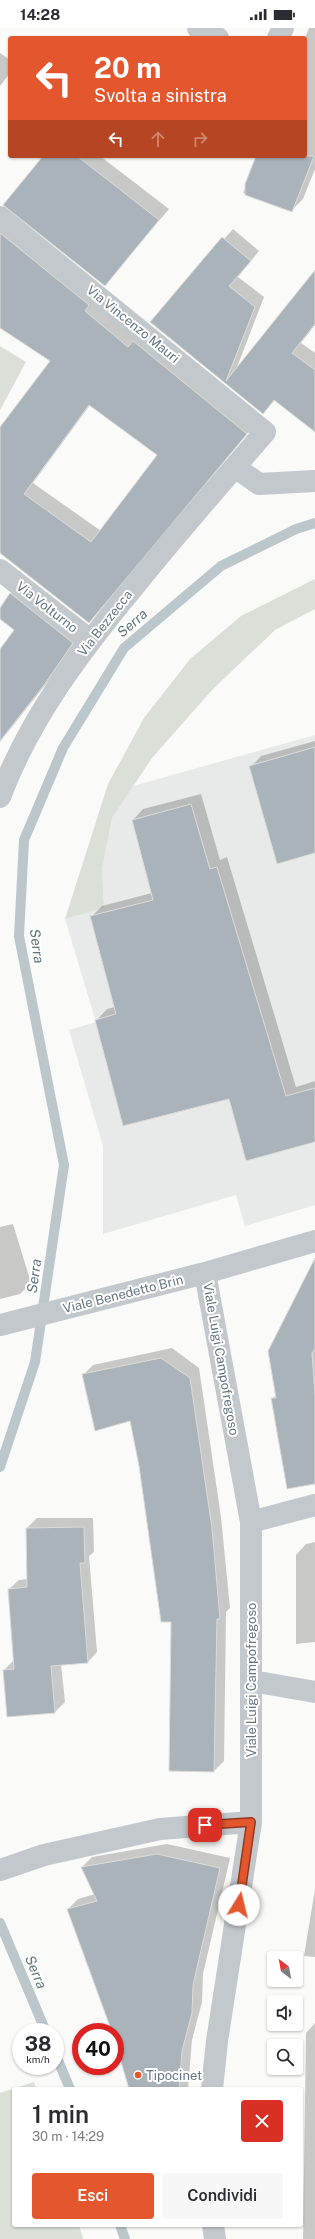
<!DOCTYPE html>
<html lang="it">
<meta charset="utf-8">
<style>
:root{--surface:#fff;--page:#f7f7f7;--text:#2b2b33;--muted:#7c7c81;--accent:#e4572e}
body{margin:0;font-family:"Public Sans",sans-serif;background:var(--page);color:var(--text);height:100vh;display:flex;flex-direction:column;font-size:15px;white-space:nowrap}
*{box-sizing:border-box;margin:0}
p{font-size:13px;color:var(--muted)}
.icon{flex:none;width:22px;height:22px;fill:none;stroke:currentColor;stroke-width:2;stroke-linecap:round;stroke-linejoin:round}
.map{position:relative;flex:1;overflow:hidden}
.sheet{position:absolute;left:12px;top:2059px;width:291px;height:140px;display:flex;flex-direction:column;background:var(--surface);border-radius:4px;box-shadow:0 1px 3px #0004}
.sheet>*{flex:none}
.hud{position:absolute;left:8px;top:8px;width:299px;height:122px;border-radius:4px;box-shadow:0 1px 3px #0004;background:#e4572e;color:#fff;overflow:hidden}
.needle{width:26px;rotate:328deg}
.tools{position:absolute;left:267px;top:1923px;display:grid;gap:8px}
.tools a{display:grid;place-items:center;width:36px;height:36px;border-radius:4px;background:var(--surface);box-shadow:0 1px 3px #0004;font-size:20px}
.speed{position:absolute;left:12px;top:1995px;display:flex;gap:8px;font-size:20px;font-weight:700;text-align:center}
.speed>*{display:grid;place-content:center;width:52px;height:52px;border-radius:50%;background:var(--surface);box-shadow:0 1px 3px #0004;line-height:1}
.speed small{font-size:10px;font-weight:400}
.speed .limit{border:6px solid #d22;background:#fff;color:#111}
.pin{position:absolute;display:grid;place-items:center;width:34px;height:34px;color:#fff;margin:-17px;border-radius:8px;box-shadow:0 2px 6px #0006}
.me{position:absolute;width:44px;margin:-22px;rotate:9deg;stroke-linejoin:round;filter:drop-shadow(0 0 3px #0008)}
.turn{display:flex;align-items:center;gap:14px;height:84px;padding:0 20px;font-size:18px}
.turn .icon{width:52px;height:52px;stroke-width:2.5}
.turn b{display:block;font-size:28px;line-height:34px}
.lanes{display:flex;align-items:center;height:38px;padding:0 20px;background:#0003;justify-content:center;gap:20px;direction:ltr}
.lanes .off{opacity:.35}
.round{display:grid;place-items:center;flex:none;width:42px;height:42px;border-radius:4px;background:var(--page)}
.overview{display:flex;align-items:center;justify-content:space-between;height:68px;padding:0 20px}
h1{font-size:24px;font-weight:600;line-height:30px}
.cta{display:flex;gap:8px;margin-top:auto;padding:8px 20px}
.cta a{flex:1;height:46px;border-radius:4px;background:var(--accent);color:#fff;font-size:16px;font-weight:600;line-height:46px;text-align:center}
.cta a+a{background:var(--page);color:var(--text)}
.status{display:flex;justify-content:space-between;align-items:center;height:28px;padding:0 20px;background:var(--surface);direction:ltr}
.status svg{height:11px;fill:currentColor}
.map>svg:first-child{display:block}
.built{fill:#e8e9e9}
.green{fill:#dadfd7}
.shadow{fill:#0003;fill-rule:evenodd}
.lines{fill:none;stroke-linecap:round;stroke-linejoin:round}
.stream{stroke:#bbc7cb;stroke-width:10}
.building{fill:#aab3b9;stroke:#dcdcda;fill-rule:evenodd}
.minor{stroke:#c3c8cc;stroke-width:22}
.route-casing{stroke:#94391e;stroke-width:10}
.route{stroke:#e4572e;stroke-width:7}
.poi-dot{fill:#e4572e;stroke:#fff;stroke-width:1.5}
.labels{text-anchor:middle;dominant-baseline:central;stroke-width:4;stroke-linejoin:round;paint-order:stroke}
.street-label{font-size:13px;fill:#657683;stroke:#fff}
.poi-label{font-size:13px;fill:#657683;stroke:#fff;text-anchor:start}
.water-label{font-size:14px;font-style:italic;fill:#60757c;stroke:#fff}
</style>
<div class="status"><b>14:28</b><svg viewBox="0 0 49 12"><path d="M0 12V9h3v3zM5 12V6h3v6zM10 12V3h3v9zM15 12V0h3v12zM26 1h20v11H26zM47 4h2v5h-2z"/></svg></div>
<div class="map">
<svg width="315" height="2211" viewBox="0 0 315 2211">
<rect width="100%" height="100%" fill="#fafaf8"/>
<path class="built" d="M315,707V1177L245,1198L236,1167L103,1206V1118L69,1002L96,994L65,891L104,880L102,842L112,790L133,758Z"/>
<path class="green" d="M0,318L26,334L0,382Z
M315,551V581L275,602L212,662L152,730L112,790L102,842L104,880L65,891L108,756L144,690L190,631L241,588Z
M34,2054L36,2061H14V2197H79L83,2211H0V2065Z"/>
<path class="shadow" d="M309,0H315V141L303,171L292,182L243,165L258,128H305V10Z
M0,25L10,32V45L0,58Z
M44,128H100L169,181L105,257Z
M0,184L257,394L88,594L0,525V401L51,332L0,299ZM90,377L159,427L101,503L33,455Z
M233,201L259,223L238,249L264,269L236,342L315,243V297L301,315L315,325V403L275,372L263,385L151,294Z
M20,556L83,605L54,646L0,714V622L15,602L0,589V582L11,566Z
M315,713V824L251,739L261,728Z
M201,766L220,832L227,829L296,1059L315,1053V1112L230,1069L97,992L107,981L115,979L91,889L102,878L152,865L133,792L143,781Z
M13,1196L31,1255L20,1266L0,1271V1199Z
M315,1249V1455L272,1371L276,1367Z
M172,1320L199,1340L221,1489L230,1580L226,1584L224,1733L214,1743L172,1592L131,1392L83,1347L93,1337Z
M37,1490H93L94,1524L89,1528L97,1624L88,1634L61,1636L65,1674L55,1684L8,1688L4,1642L14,1632L9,1561L19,1552L28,1551L27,1500Z
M315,1514V1614L296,1616V1527L306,1516Z
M167,1816L230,1830L203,1946L202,1974L192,2012L188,2061H130L115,2004L68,1881L78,1871L95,1866L82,1839L92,1829Z
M315,1861V1929L304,1928Z
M315,1995V2211H303L306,2005Z"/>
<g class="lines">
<path class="stream" d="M0,1439L35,1334L64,1137L19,908L24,812L63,720L124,620L221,538L296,501L315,495
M0,1895L46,2004
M55,2025L70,2061
M120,2197L125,2211"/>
</g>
<path class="building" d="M43,128H77L159,192L105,258L3,177Z
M256,128H314L292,184L245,167V156Z
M0,205L89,277L85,283L128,319L133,313L247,406L89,595L0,525V399L50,333L0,300ZM89,377L157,427L91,514L24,466Z
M222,209L251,233L229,258L255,279L226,353L315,242V296L292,325L315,342V404L274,372L263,386L150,294Z
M10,565L73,615L44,657L0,713V621L14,602L0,591V580Z
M315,719V825L277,836L249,738Z
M191,776L210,841L217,839L286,1068L315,1060V1114L246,1133L229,1071L123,1098L95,992L116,986L90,888L153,872L132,792Z
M315,1230V1321L312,1325L315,1368V1456L287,1461L271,1370H276L268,1323Z
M161,1330L190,1350L212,1500L220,1591H217L214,1744L169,1743L171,1594H161L139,1438L130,1393L95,1403L82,1346Z
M84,1499L85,1535H80L88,1635L51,1638L55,1685L7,1689L3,1642L14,1641L8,1561L27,1559L26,1500Z
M157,1826L220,1840L193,1957L192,1985L182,2023L179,2061H129L115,2013V2004H112L67,1881L97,1873L81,1839Z"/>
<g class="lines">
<path class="minor" d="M198,0L218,10
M278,10L283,0
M0,189L265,404C222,454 178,504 136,556C82,621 30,689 0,769
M235,439L259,456L315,453
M0,542L90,612
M205,1245L251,1494V1794L217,2013L212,2061
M0,1297L205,1245L315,1213
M251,1494L315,1477
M252,1653L315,1664
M0,1842L44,1827L160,1801L251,1794
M213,2197L215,2211"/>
</g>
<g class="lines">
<defs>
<path id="route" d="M205,1797L251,1794L239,1877"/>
</defs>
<use href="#route" class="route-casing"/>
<use href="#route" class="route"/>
</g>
<circle class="poi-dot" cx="138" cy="2047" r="4"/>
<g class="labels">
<g class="street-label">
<text transform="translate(133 296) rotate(39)">Via Vincenzo Mauri</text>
<text transform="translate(47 579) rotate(38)">Via Volturno</text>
<text transform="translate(105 595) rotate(-52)">Via Bezzecca</text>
<text transform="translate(123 1266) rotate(-14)">Viale Benedetto Brin</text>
<text transform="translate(221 1331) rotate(80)">Viale Luigi Campofregoso</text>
<text transform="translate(251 1652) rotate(-90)">Viale Luigi Campofregoso</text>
</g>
<g class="poi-label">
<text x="146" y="2047">Tipocinet</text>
</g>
<g class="water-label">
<text transform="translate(132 595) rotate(-41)">Serra</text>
<text transform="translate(37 918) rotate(82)">Serra</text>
<text transform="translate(34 1248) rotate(-82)">Serra</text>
<text transform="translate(36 1944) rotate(67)">Serra</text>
</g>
</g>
</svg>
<div class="tools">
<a><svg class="needle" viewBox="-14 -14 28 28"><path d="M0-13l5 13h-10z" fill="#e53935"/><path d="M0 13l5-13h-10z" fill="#7c7c81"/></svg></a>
<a><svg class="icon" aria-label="sound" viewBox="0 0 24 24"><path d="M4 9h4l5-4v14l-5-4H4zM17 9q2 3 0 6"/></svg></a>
<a><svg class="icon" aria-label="search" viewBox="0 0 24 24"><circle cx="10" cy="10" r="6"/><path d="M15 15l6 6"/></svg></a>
</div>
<div class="speed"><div>38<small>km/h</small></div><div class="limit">40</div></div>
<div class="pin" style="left:205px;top:1797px;background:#d93025"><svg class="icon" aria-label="arrive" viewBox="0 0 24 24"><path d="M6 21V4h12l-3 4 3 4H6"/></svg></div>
<svg class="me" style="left:239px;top:1877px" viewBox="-20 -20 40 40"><circle r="19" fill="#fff"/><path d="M0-13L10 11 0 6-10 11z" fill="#e4572e"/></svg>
<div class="hud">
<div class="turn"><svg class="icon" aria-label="left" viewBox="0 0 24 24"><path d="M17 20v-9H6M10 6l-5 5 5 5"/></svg><div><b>20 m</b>Svolta a sinistra</div></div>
<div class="lanes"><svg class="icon" aria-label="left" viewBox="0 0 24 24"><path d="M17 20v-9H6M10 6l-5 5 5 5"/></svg><svg class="icon off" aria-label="ahead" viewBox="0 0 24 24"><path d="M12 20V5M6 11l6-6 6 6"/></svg><svg class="icon off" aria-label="right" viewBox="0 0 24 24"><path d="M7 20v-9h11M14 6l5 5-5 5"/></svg></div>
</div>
<section class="sheet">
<div class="overview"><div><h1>1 min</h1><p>30 m · 14:29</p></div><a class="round" style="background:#d93025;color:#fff"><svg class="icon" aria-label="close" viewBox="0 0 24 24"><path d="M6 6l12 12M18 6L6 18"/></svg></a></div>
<div class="cta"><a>Esci</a><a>Condividi</a></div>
</section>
</div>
